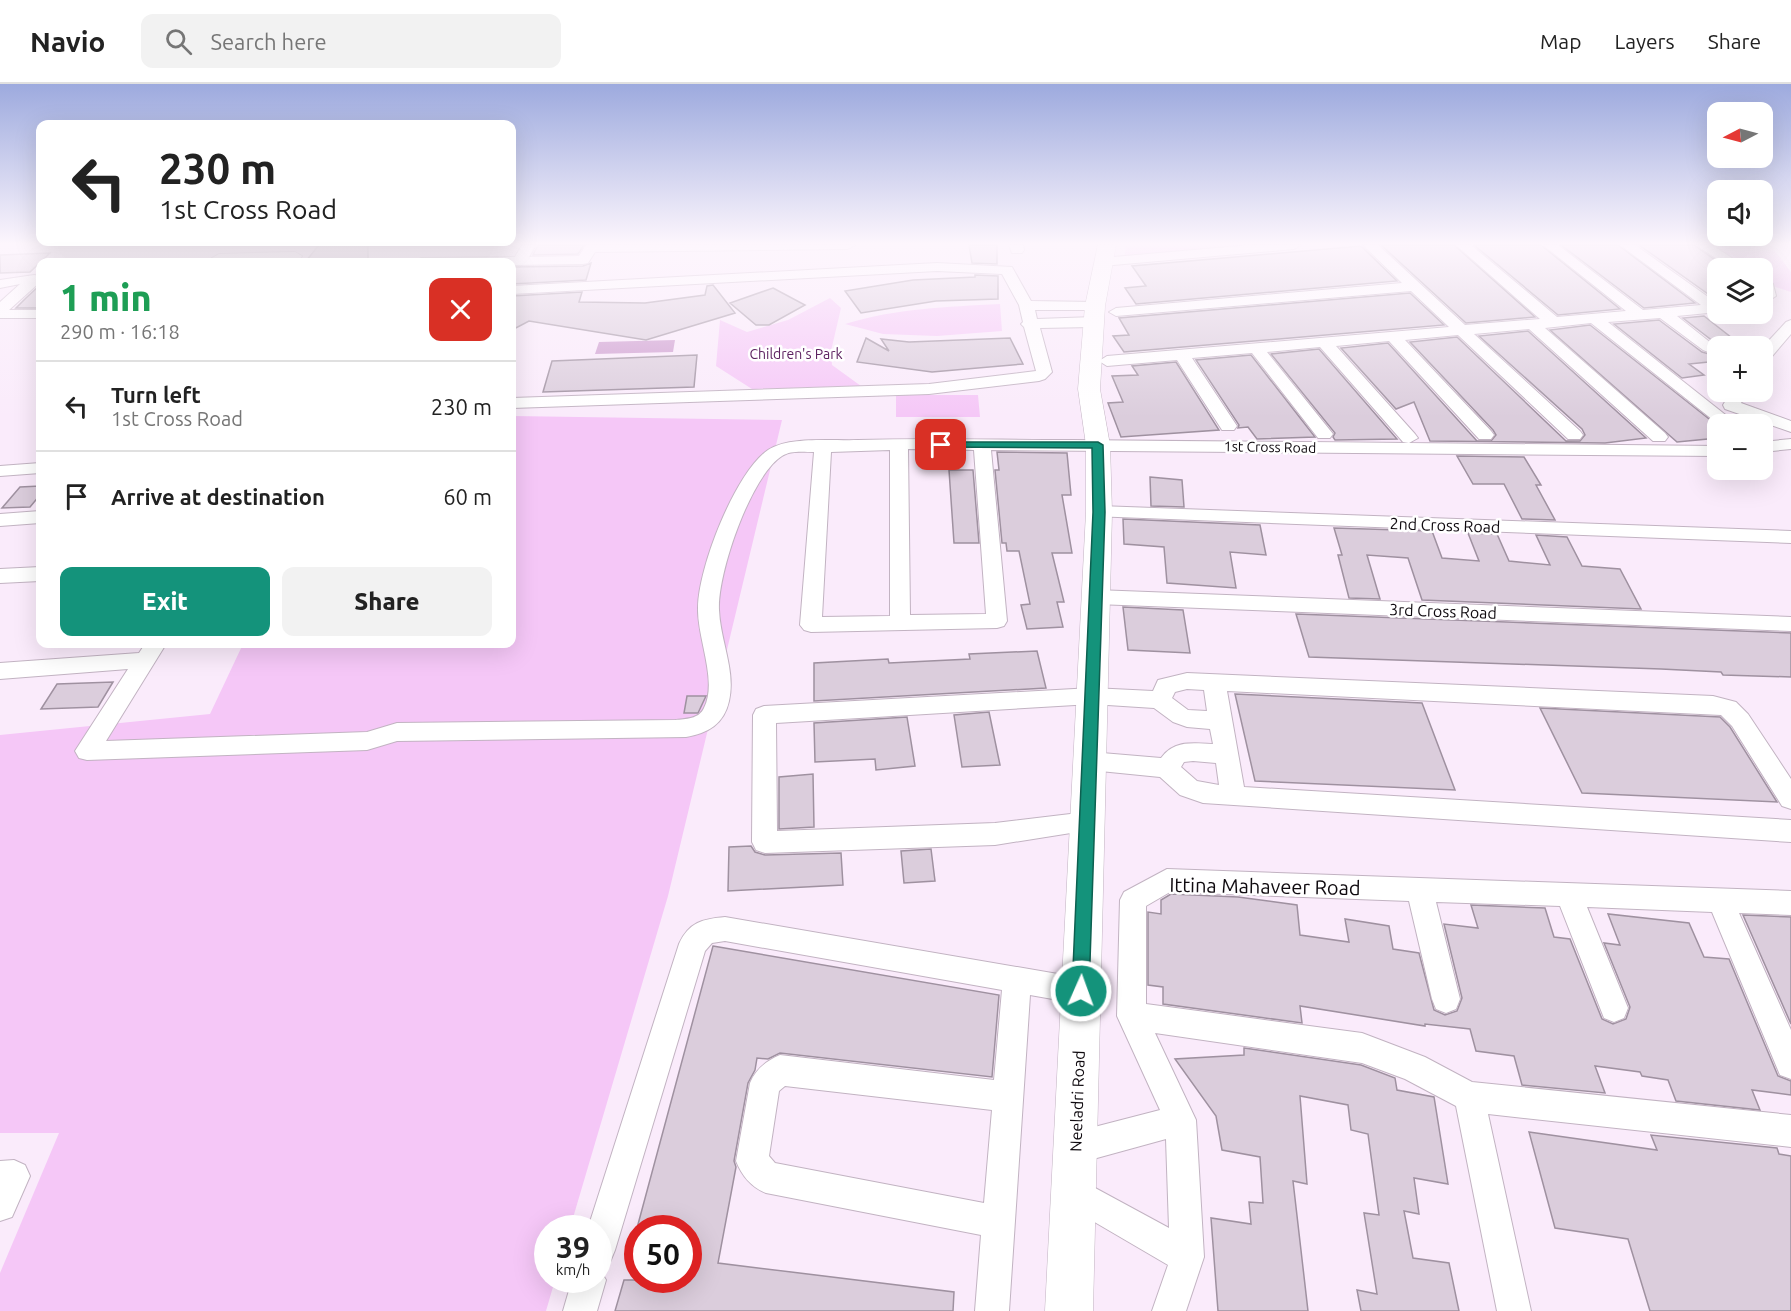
<!DOCTYPE html>
<meta charset="utf-8">
<style>
:root{--surface:#fff;--page:#f2f2f2;--text:#222;--muted:#767676;--line:#e0e0e0;--accent:#14937b}
body{margin:0;font-family:Ubuntu,sans-serif;background:var(--page);color:var(--text);height:100vh;display:flex;flex-direction:column;font-size:22px;white-space:nowrap}
*{box-sizing:border-box;margin:0}
p{font-size:20px;color:var(--muted)}
.icon{flex:none;width:33px;height:33px;fill:none;stroke:currentColor;stroke-width:2;stroke-linecap:round;stroke-linejoin:round}
.map{position:relative;flex:1;overflow:hidden}
.side{position:absolute;left:36px;top:174px;width:480px;height:390px;display:flex;flex-direction:column;background:var(--surface);border-radius:12px;box-shadow:0 6px 24px #0002}
.side>*{flex:none}
.hud{position:absolute;left:36px;top:36px;width:480px;height:126px;border-radius:12px;box-shadow:0 6px 24px #0002;background:#fff;color:var(--text);overflow:hidden}
.needle{width:39px;rotate:264deg}
.controls{position:absolute;left:1707px;top:18px;display:grid;gap:12px}
.controls a{display:grid;place-items:center;width:66px;height:66px;border-radius:12px;background:var(--surface);box-shadow:0 6px 24px #0002;font-size:30px}
.speed{position:absolute;left:534px;top:1131px;display:flex;gap:12px;font-size:30px;font-weight:700;text-align:center}
.speed>*{display:grid;place-content:center;width:78px;height:78px;border-radius:50%;background:var(--surface);box-shadow:0 6px 24px #0002;line-height:1}
.speed small{font-size:15px;font-weight:400}
.speed .limit{border:9px solid #d22;background:#fff;color:#111}
.pin{position:absolute;display:grid;place-items:center;width:51px;height:51px;color:#fff;margin:-26px;border-radius:12px;box-shadow:0 3px 9px #0006}
.me{position:absolute;width:66px;margin:-33px;rotate:2deg;stroke-linejoin:round;filter:drop-shadow(0 0 4px #0008)}
.turn{display:flex;align-items:center;gap:21px;height:126px;padding:0 24px;font-size:27px}
.turn .icon{width:78px;height:78px;stroke-width:2.5}
.turn b{display:block;font-size:42px;line-height:51px}
.round{display:grid;place-items:center;flex:none;width:63px;height:63px;border-radius:12px;background:var(--page)}
.head{display:flex;align-items:center;justify-content:space-between;height:102px;padding:0 24px}
h1{font-size:36px;font-weight:800;line-height:45px;color:#1e9e55}
.action{display:flex;gap:12px;margin-top:auto;padding:12px 24px}
.action a{flex:1;height:69px;border-radius:12px;background:var(--accent);color:#fff;font-size:24px;font-weight:800;line-height:69px;text-align:center}
.action a+a{background:var(--page);color:var(--text)}
ul{padding:0;list-style:none}
li{display:flex;align-items:center;gap:18px;height:90px;padding:0 24px;border-top:2px solid var(--line)}
li div{flex:1}
li b{display:block;font-size:22px}
li em{font-style:normal}
header{display:flex;align-items:center;gap:36px;box-sizing:border-box;height:84px;padding:0 30px;background:var(--surface);border-bottom:2px solid var(--line)}
header strong{font-size:28px}
nav{display:flex;gap:33px;margin-inline-start:auto;font-size:21px}
.search{width:420px;height:54px;background:var(--page);display:flex;align-items:center;gap:15px;box-sizing:border-box;padding:0 21px;border-radius:12px;color:var(--muted);font-size:22px}
.map>svg:first-child{display:block}
.green{fill:#f5c7f7}
.water{fill:#cc9ace}
.building{fill:#dbcddc;stroke:#9f91a0;stroke-width:1.5}
.lines{fill:none;stroke-linecap:round;stroke-linejoin:round}
.street-casing{stroke:#c2b3c2;stroke-width:2}
.secondary-casing{stroke:#c2b3c2;stroke-width:1}
.street{fill:#fff;fill-rule:evenodd}
.secondary{fill:#fff;fill-rule:evenodd}
.route{fill:#14937b;stroke:#0d6050;stroke-width:1.5}
.labels{text-anchor:middle;dominant-baseline:central;stroke-width:5;stroke-linejoin:round;paint-order:stroke}
.far-park-label{font-size:14px;fill:#5d2261;stroke:#fff}
.far-street-label{font-size:14px;fill:#0f0a0f;stroke:#fff}
.street-label{font-size:16px;fill:#0f0a0f;stroke:#fff}
.near-street-label{font-size:20px;fill:#0f0a0f;stroke:#fff}
</style>
<header>
<strong>Navio</strong>
<div class="search"><svg class="icon" aria-label="search" viewBox="0 0 24 24"><circle cx="10" cy="10" r="6"/><path d="M15 15l6 6"/></svg>Search here</div>
<nav><a>Map</a><a>Layers</a><a>Share</a></nav>
</header>
<div class="map">
<svg width="1791" height="1227" viewBox="0 0 1791 1227">
<rect width="100%" height="100%" fill="#faebfb"/>
<path class="green" d="M1126,161H1296L1124,177Z
M1703,161H1770L1791,188V208L1763,199L1762,184H1740Z
M830,214L841,224L831,267L832,281L861,302L752,305L716,282L720,236L747,248L788,236Z
M1000,220L1002,247L937,252L883,250L845,240C897,224 946,223 1000,220Z
M896,311H978L980,333H896Z
M512,332L782,336L668,812L570,1144H548V1196H555L546,1227H0V1189L59,1049H0V651L210,630L243,560H512Z"/>
<path class="water" d="M675,256L673,268L595,270L599,258Z"/>
<path class="building" d="M319,161H368V176L306,177Z
M538,161H584L578,170L533,171Z
M969,161H997V180L972,179Z
M1381,161H1454L1535,233L1466,239Z
M1474,161H1541L1620,225L1558,231Z
M1561,161H1618L1695,219L1644,224Z
M1639,161H1694L1718,178V217Z
M1361,162L1397,197L1136,220L1125,204L1146,202L1132,182Z
M50,169L30,188L0,189V171Z
M591,179L586,196L512,200V183L583,182Z
M975,191L998,192V215L936,217L861,229L845,207L913,196L975,193Z
M40,201V224H16L26,214Z
M713,201L735,229L646,256L529,237L512,246V212L582,208L579,218L645,219L705,211L707,202Z
M773,204L805,221L769,241H756L730,219Z
M1410,209L1444,241L1124,268L1113,252L1129,251L1119,234Z
M1704,232L1732,254H1718V261L1683,234Z
M1659,236L1702,268L1709,270L1718,264V277L1689,280L1704,291L1682,294L1614,240Z
M1590,241L1718,342V354L1677,358L1550,246Z
M1528,247L1646,354L1605,359L1430,357L1414,318L1396,325L1341,264L1388,259L1477,357H1491L1496,351L1493,346L1410,258L1457,253L1566,357H1580L1585,351L1582,345L1479,252Z
M866,254L889,267L881,255L909,258L1010,254L1023,280L932,288L857,278Z
M1319,265L1397,355L1335,356L1333,353L1335,349L1271,270Z
M697,271L694,303L543,308L552,277Z
M1251,271L1315,353L1257,355L1248,343L1238,344L1239,341L1196,276Z
M1176,278L1219,346L1121,353L1108,319L1123,318L1112,292L1138,291L1132,282Z
M997,368L1067,369L1071,411H1062L1072,469H1052L1064,518H1057L1063,543L1027,545L1021,521L1030,520L1019,467H1007L1006,459H1002L995,386H999Z
M1457,372L1524,373L1541,401H1536L1555,436L1522,435L1504,400H1473Z
M949,386H973L979,459H954Z
M1150,393L1182,396L1184,423L1151,422Z
M40,402V411L30,423L2,424L20,403Z
M1123,435L1260,441L1266,471L1230,468L1236,504L1167,499L1164,463L1124,460Z
M1334,444L1432,447L1442,474L1479,477L1468,449L1497,450L1509,477L1550,481L1536,451L1567,453L1582,482L1620,485L1641,525L1422,516L1408,474L1367,471L1380,515L1349,514L1338,471H1342Z
M1123,523L1183,526L1190,569L1128,566Z
M1296,530L1791,549V593L1723,591L1721,588L1661,585L1309,573Z
M1037,567L1046,604L814,617V579L888,575L889,579L970,575L969,570Z
M113,598L98,623L41,625L57,600Z
M1235,610L1422,619L1455,706L1255,697Z
M687,612H706L698,629H684Z
M1540,624L1720,633L1730,643L1777,718L1582,709Z
M989,628L1000,681L962,683L954,631Z
M907,633L915,682L876,686L875,675L815,678L814,639Z
M813,690L814,743L779,745V693Z
M751,762L755,768L765,771L841,769L843,801L728,807L729,763Z
M931,765L935,797L904,799L901,767Z
M1171,810L1238,813L1297,821L1300,851L1349,858L1345,835L1389,842L1393,865L1419,869L1434,926L1445,931L1457,927L1462,914L1444,840L1478,844L1471,821L1545,824L1554,853L1570,855L1602,935L1613,940L1626,935L1630,923L1604,859L1620,861L1608,830L1689,839L1704,873L1729,875L1778,992L1791,997V1011L1752,1006L1760,1026L1676,1017L1668,996L1642,992L1640,988L1595,982L1605,1009L1522,1001L1514,972L1476,967L1470,945L1425,940V942L1300,922L1302,939L1163,920V903L1148,901V828L1161,830V816Z
M1743,831L1791,833V940Z
M713,862L999,911L992,993L780,969L768,975L757,974L755,986L748,999L734,1077L736,1083L718,1179L954,1208L953,1227H615L624,1196H688V1144H637Z
M1244,964L1361,981L1395,994L1397,1006L1434,1013L1448,1100L1414,1094L1419,1130L1404,1127L1413,1174L1449,1179L1459,1227H1361L1357,1206L1377,1210L1364,1129L1379,1131L1368,1050L1351,1046L1348,1021L1300,1012L1307,1100L1293,1097L1308,1227H1218L1211,1134L1251,1140L1249,1118L1263,1119L1260,1073L1222,1066L1216,1032L1175,975L1244,971Z
M1529,1048L1657,1066L1651,1051L1777,1064L1779,1070L1791,1072V1227H1650L1628,1155L1555,1144Z"/>
<g class="lines">
<defs>
<path id="street" d="M522,161H536L529,173L579,172L586,161H855L848,165L595,168L588,179L583,180L512,181V178H414L421,174L515,173Z
M1009,161H1023L1024,166L1022,169H1012Z
M1251,161H1301L1294,165L1102,182L1095,178L1102,174Z
M1363,161H1378L1465,241L1540,235L1456,161H1471L1557,233L1626,227L1543,161H1558L1643,226L1701,221L1620,161H1635L1718,220V228L1677,232L1716,263L1708,268L1703,266L1660,234L1608,238L1737,340H1718L1591,239L1545,244L1665,349L1668,353L1665,357H1653L1529,245L1474,250L1580,347L1583,351L1580,355H1568L1458,251L1405,256L1491,347L1494,351L1491,355H1479L1389,257L1336,262L1415,350L1418,354L1409,359L1718,362V372L991,366L1007,537L1004,542L997,544L811,548L804,546L800,541L814,368C804,368 791,366 782,372C751,391 717,490 719,526C720,556 736,587 729,617C724,640 708,649 686,653L397,657L367,666L87,676L79,674L75,667L128,585L0,595V579L139,569L145,560H166L106,657L367,648L397,639L675,636C686,635 699,635 704,624C718,597 697,554 698,524C698,484 735,389 768,366C788,352 833,357 858,356C929,354 1001,356 1073,356C1185,357 1297,358 1409,359L1403,358L1320,263L1267,268L1333,350L1330,354H1318L1252,269L1192,274L1237,342L1234,346H1222L1177,276L1107,282L1099,277L1107,272L1449,243L1411,207L1116,232L1109,228L1116,224L1402,199ZM908,365L974,366L986,530L910,531ZM890,366V532L822,533L831,368Z
M1696,161H1712L1747,184H1731Z
M295,168L302,172L300,175L219,178L212,174L219,170Z
M937,179L1012,183L1031,217L1095,218L1102,222L1095,226H1035L1037,235L1094,233L1102,238L1094,243L1040,244L1052,288L1045,295L1039,297L929,310L512,324V314L929,300L1036,287L1024,243L1021,240L1023,238L1019,221L1002,190L937,187L512,210V202Z
M34,191L40,192V198L9,226H40V234H0V218L20,200L0,204V196Z
M1762,195L1773,200L1776,212L1762,221Z
M1791,236V250L1768,277L1762,279V264L1786,238Z
M1731,308H1747L1741,319L1791,337V348L1725,325L1723,321Z
M1791,355V365L1762,368V358Z
M40,379V389L0,392V382Z
M1099,422L1791,447V459L1092,432L1090,428L1092,424Z
M40,427V439L0,442V430Z
M40,483V497L0,499V485Z
M1096,506L1791,533V547L1096,520L1089,518L1086,513L1089,508Z
M1187,589L1713,612L1736,618L1748,630L1791,695V725L1782,722L1732,642L1721,631L1227,607L1244,703L1791,736V758L1203,719L1180,711L1160,693L1090,686L1082,684L1078,677L1082,670L1090,668L1161,674C1174,656 1192,659 1213,660L1210,645L1187,643L1173,638L1154,624L1092,620L776,639L777,747L995,739L1087,728L1096,731L1099,738L1096,745L995,761L765,769L756,766L752,758L753,631L756,625L764,622L1092,604L1153,607L1158,596ZM1187,605L1204,606L1207,627L1188,626L1172,614L1175,608ZM1193,677L1216,679L1219,701L1197,697L1181,683L1184,678Z
M1167,785L1791,807V831L1739,829L1791,946V995L1780,991L1712,828L1587,823L1628,924L1624,934L1614,938L1604,934L1560,822L1436,818L1460,915L1456,925L1446,929L1436,925L1432,915L1409,817L1170,808L1146,822V920L1362,949L1425,973L1472,998L1791,1031V1063L1488,1030L1531,1227H1497L1456,1022L1405,995L1362,979L1155,949L1196,1036L1204,1173L1186,1227H1152L1168,1181L1062,1119L1057,1108L1062,1097L1073,1092L1169,1144L1166,1055L1075,1080L1064,1075L1059,1064L1064,1053L1075,1048L1160,1026L1117,932L1120,816L1124,808Z
M725,833L1081,894L1091,897L1095,907L1091,917L1081,920L1030,911L1009,1227H975L981,1151L766,1109C751,1103 742,1092 736,1077L750,999C756,985 766,977 780,971L994,996L1002,906L725,857L712,859L705,867L615,1166L610,1178L598,1183V1144H588L679,860C689,838 703,835 725,833ZM785,1002L992,1026L984,1119L775,1079L769,1072L779,1007Z
M14,1076L25,1081L30,1092L12,1133L0,1137V1077Z
M598,1183L606,1196L597,1227H563L572,1196H598Z"/>
<path id="secondary" d="M1098,161H1116L1105,222L1100,305L1110,361L1112,428L1093,1227H1045L1086,428V361L1078,305L1085,222Z"/>
</defs>
<use href="#street" class="street-casing"/>
<use href="#secondary" class="secondary-casing"/>
<use href="#street" class="street"/>
<use href="#secondary" class="secondary"/>
</g>
<linearGradient id="sky" x2="0" y2="1"><stop stop-color="#9daade"/><stop offset="0.48" stop-color="#fdf6fd"/><stop offset="1" stop-color="#fdf6fd" stop-opacity="0"/></linearGradient>
<rect width="1791" height="333" fill="url(#sky)"/>
<path class="route" d="M941,358H1098L1103,361L1105,428L1089,907L1087,913L1081,915L1075,913L1072,907L1093,428L1092,364L937,363V359Z"/>
<g class="labels">
<g class="far-park-label">
<text x="796" y="270">Children's Park</text>
</g>
<g class="far-street-label">
<text transform="translate(1270 363) rotate(1)">1st Cross Road</text>
</g>
<g class="street-label">
<text transform="translate(1445 441) rotate(2)">2nd Cross Road</text>
<text transform="translate(1443 527) rotate(2)">3rd Cross Road</text>
<text transform="translate(1077 1017) rotate(-88)">Neeladri Road</text>
</g>
<g class="near-street-label">
<text transform="translate(1265 802) rotate(1)">Ittina Mahaveer Road</text>
</g>
</g>
</svg>
<div class="controls">
<a><svg class="needle" viewBox="-14 -14 28 28"><path d="M0-13l5 13h-10z" fill="#e53935"/><path d="M0 13l5-13h-10z" fill="#767676"/></svg></a>
<a><svg class="icon" aria-label="sound" viewBox="0 0 24 24"><path d="M4 9h4l5-4v14l-5-4H4zM17 9q2 3 0 6"/></svg></a>
<a><svg class="icon" aria-label="layers" viewBox="0 0 24 24"><path d="M12 4l9 5-9 5-9-5zM3 14l9 5 9-5"/></svg></a>
<a>+</a>
<a>−</a>
</div>
<div class="speed"><div>39<small>km/h</small></div><div class="limit">50</div></div>
<div class="pin" style="left:941px;top:361px;background:#d93025"><svg class="icon" aria-label="arrive" viewBox="0 0 24 24"><path d="M6 21V4h12l-3 4 3 4H6"/></svg></div>
<svg class="me" style="left:1081px;top:907px" viewBox="-20 -20 40 40"><circle r="17" fill="#14937b" stroke="#fff" stroke-width="3"/><path d="M0-11L8 9 0 5-8 9z" fill="#fff"/></svg>
<div class="hud">
<div class="turn"><svg class="icon" aria-label="left" viewBox="0 0 24 24"><path d="M17 20v-9H6M10 6l-5 5 5 5"/></svg><div><b>230 m</b>1st Cross Road</div></div>
</div>
<section class="side">
<div class="head"><div><h1>1 min</h1><p>290 m · 16:18</p></div><a class="round" style="background:#d93025;color:#fff"><svg class="icon" aria-label="close" viewBox="0 0 24 24"><path d="M6 6l12 12M18 6L6 18"/></svg></a></div>
<ul>
<li><svg class="icon" aria-label="left" viewBox="0 0 24 24"><path d="M17 20v-9H6M10 6l-5 5 5 5"/></svg><div><b>Turn left</b><p>1st Cross Road</p></div><em>230 m</em></li>
<li><svg class="icon" aria-label="arrive" viewBox="0 0 24 24"><path d="M6 21V4h12l-3 4 3 4H6"/></svg><div><b>Arrive at destination</b></div><em>60 m</em></li>
</ul>
<div class="action"><a>Exit</a><a>Share</a></div>
</section>
</div>
